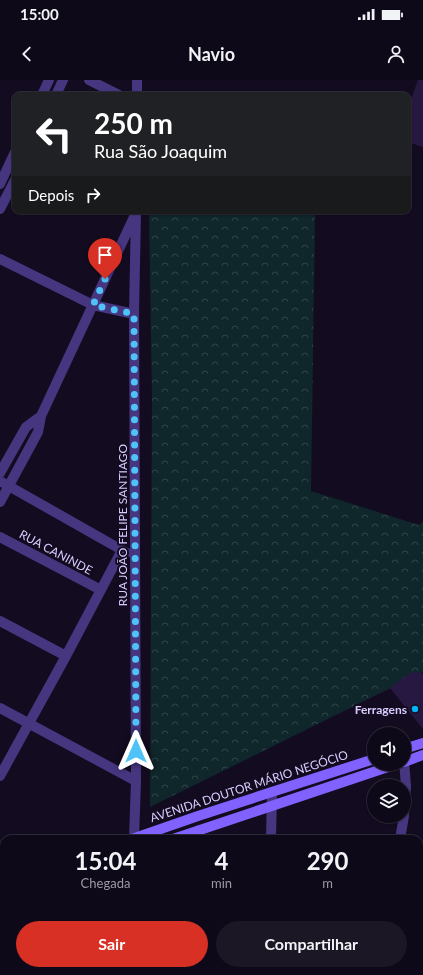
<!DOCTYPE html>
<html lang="pt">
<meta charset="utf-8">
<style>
:root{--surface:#0e0918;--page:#1c1725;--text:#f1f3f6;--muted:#9b9aa2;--line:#2e2a37;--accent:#d93025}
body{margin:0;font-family:Lato,sans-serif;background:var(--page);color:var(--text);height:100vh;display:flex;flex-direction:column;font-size:15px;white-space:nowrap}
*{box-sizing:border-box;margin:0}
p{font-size:13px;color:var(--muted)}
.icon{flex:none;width:22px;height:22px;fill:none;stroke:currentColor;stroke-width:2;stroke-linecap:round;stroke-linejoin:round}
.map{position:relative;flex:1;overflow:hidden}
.drawer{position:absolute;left:0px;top:755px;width:423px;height:140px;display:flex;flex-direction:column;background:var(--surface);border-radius:12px 12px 0 0;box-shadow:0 1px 3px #0004,0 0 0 1px var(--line)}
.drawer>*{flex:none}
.top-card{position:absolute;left:12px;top:12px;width:399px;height:122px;border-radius:8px;box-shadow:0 1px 3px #0004,0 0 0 1px var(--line);background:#202124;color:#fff;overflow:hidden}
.tools{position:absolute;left:367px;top:647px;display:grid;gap:8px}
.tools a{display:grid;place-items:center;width:44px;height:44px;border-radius:50%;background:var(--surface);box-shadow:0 1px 3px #0004,0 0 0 1px var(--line);font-size:20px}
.pin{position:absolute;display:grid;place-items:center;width:34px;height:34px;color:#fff;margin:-41px -17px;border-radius:50% 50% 50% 0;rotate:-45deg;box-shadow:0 0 4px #0007}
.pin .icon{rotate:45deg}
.me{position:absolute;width:44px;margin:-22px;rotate:0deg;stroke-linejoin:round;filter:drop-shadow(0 0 3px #0008)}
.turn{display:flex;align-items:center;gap:14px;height:84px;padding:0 16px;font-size:18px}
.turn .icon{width:52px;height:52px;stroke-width:2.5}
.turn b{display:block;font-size:28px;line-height:34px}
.then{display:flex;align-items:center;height:38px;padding:0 16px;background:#0003;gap:8px;font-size:15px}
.eta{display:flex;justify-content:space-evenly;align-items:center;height:68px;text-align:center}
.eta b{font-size:24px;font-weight:700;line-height:28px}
.primary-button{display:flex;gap:8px;margin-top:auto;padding:8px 16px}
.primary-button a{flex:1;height:46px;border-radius:24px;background:var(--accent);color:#fff;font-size:16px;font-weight:700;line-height:46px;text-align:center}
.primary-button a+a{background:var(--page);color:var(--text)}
.status{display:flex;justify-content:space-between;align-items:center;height:28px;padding:0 20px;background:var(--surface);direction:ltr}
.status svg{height:11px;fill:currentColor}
header{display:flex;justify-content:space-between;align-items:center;height:52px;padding:0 16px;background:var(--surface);font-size:18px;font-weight:700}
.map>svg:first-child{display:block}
.forest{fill:url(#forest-crowns)}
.building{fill:#271841}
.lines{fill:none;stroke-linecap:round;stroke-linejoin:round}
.street{stroke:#463680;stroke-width:10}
.secondary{stroke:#8162ff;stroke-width:10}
.route{stroke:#4fc3f7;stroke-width:7;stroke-dasharray:0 12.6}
.poi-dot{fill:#00b3f6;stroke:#130c20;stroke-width:1.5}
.labels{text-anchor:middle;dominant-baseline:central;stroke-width:4;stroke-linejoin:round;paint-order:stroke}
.street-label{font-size:12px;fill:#dacbff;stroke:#130c20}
.poi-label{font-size:12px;font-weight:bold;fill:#dacbff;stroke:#130c20;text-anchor:end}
</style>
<div class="status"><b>15:00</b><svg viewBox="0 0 49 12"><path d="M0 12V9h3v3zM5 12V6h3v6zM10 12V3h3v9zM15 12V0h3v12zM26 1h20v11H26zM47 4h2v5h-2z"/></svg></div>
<header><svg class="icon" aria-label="back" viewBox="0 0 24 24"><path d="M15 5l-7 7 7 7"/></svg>Navio<svg class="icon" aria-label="person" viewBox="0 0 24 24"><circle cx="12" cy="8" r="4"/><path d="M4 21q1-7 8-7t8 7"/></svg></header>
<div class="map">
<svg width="423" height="895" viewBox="0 0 423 895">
<defs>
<pattern id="forest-crowns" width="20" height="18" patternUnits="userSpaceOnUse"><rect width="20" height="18" fill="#0f262a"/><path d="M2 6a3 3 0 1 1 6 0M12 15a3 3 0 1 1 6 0" fill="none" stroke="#31444a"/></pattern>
</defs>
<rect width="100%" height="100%" fill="#130c20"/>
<path class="forest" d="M316,11V15H147V12Z
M149,131H315L311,411L419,445L423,442V592L150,727L152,317Z"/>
<path class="building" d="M418,0H423V67L408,62V28Z
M414,591L423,594V649L390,608L404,597Z"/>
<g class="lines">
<path class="street" d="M89,0L119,15
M137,0V15
M42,15L49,0
M56,15L63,0
M0,104L15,72
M0,129L15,100
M0,179L93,225L134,234
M0,393L26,347L41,336
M0,401L127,473
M0,422L38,352L41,336L134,137
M0,457L101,510
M0,541L66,576
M0,628L136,701
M0,696L66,576L122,470
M404,733L406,706L404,681
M134,758L136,701L134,234L136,131
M199,759V750
M271,759L272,712
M400,759L404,736
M28,891L29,895
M357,891L365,895
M199,895V891
M266,895L267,891"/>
<path class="secondary" d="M404,669L423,663
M404,682L423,675
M132,759L198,736L374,679
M173,759L397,684
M0,831L4,829"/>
</g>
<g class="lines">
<path class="route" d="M105,199L93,225L134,234L136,671"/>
</g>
<circle class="poi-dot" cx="415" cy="629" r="4"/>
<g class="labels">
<g class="street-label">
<text transform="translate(122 445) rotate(-90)">RUA JOÃO FELIPE SANTIAGO</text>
<text transform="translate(56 472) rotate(28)">RUA CANINDE</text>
<text transform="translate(249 706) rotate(-18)">AVENIDA DOUTOR MÁRIO NEGÓCIO</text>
</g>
<g class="poi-label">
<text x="407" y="629">Ferragens</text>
</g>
</g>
</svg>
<div class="tools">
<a><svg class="icon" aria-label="sound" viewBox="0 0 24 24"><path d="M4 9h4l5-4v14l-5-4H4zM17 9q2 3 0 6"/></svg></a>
<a><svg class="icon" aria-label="layers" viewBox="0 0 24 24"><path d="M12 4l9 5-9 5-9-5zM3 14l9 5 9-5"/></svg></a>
</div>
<div class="pin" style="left:105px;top:199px;background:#d93025"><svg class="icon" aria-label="arrive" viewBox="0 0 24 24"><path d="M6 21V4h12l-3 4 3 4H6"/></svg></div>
<svg class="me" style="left:136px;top:671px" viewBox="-20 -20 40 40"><path d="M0-17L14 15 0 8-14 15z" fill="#4fc3f7" stroke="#fff" stroke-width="4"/></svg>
<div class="top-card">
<div class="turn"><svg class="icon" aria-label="left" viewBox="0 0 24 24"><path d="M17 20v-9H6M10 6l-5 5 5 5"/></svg><div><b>250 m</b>Rua São Joaquim</div></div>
<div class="then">Depois<svg class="icon" aria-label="right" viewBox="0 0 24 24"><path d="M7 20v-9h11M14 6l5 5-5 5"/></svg></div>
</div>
<section class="drawer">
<div class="eta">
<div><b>15:04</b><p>Chegada</p></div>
<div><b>4</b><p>min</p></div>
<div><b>290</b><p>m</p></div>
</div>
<div class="primary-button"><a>Sair</a><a>Compartilhar</a></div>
</section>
</div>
